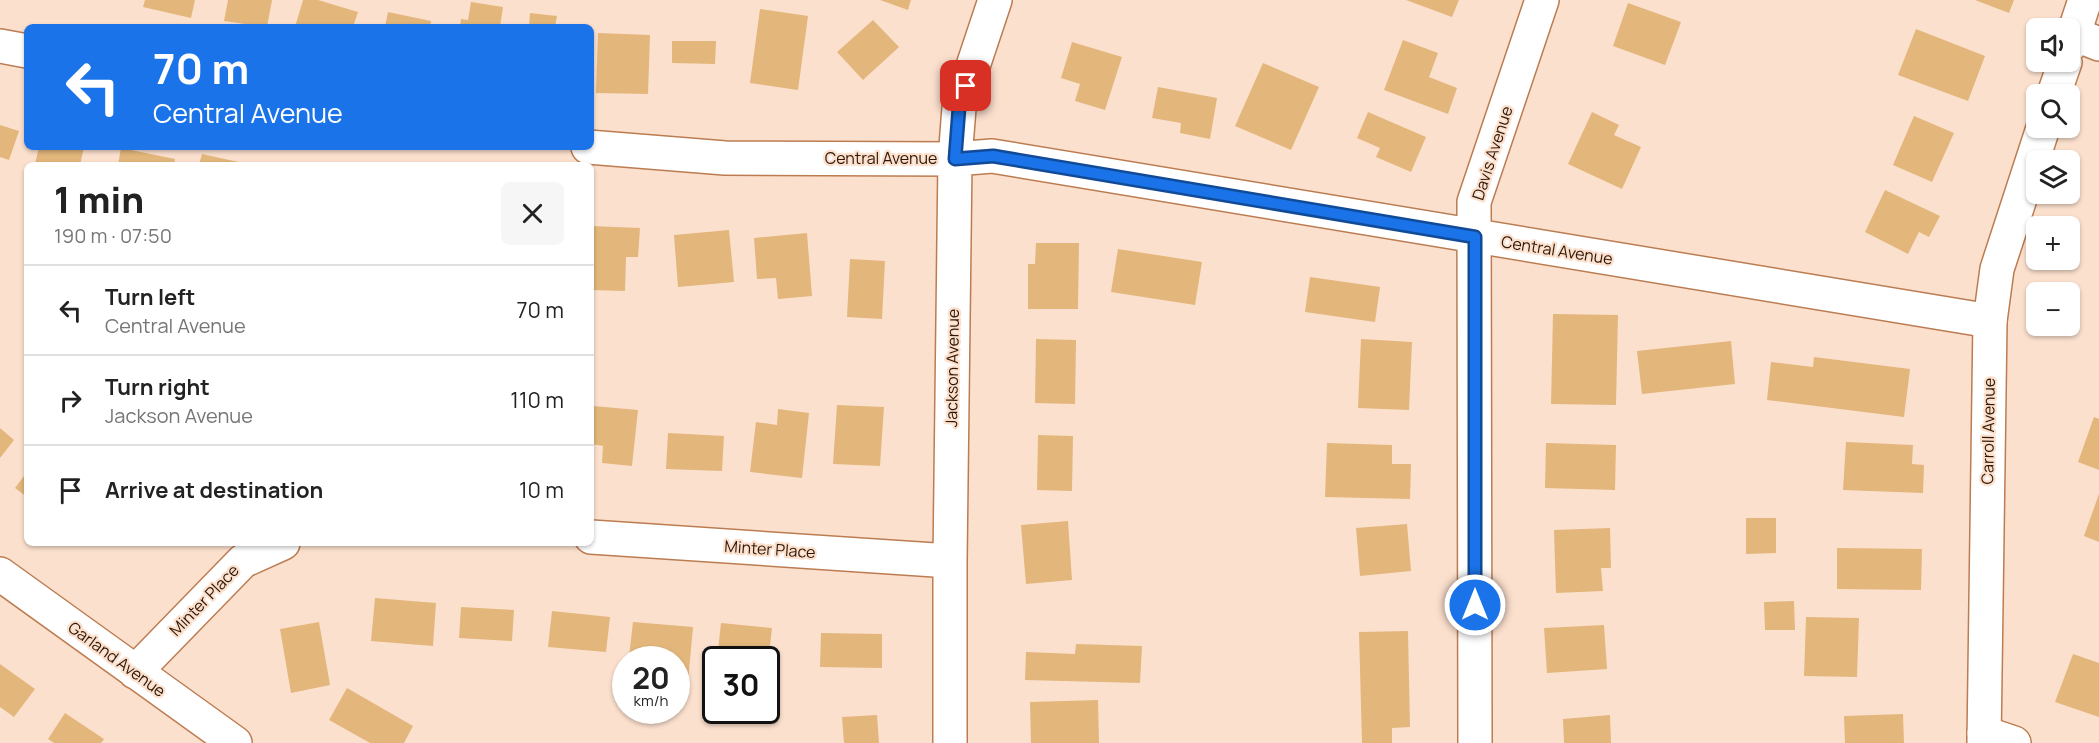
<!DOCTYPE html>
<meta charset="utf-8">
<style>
:root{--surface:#fff;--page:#f6f6f6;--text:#222;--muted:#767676;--line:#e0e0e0}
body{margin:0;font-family:Manrope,sans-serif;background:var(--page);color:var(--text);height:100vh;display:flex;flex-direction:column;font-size:22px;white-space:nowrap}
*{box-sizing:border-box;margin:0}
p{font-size:20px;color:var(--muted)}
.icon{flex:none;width:33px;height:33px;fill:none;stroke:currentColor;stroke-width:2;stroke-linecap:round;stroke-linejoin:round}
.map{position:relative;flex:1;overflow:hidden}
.drawer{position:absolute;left:24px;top:162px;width:570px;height:384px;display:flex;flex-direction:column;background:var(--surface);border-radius:9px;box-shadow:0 2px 4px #0004}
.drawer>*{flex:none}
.banner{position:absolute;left:24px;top:24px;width:570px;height:126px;border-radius:9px;box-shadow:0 2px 4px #0004;background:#1a73e8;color:#fff;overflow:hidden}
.buttons{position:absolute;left:2026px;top:18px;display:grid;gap:12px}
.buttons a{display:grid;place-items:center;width:54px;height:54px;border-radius:9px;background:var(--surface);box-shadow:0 2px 4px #0004;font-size:30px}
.speed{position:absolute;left:612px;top:646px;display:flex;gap:12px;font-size:30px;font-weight:700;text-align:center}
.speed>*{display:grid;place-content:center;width:78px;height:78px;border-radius:50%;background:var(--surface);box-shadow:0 2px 4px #0004;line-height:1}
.speed small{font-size:15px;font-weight:400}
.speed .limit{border:3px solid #111;border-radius:9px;background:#fff;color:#111}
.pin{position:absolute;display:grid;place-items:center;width:51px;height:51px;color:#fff;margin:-26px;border-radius:12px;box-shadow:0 3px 9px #0006}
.me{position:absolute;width:66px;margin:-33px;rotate:0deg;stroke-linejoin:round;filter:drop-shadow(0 0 4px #0008)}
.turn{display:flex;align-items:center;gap:21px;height:126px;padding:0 30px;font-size:27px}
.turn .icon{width:78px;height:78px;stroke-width:2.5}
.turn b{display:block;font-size:42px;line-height:51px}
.round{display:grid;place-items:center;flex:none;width:63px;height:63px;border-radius:9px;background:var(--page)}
.head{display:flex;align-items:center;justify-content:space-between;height:102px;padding:0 30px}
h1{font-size:36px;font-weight:800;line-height:45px}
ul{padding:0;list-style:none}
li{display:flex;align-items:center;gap:18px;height:90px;padding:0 30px;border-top:2px solid var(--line)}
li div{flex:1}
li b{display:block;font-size:22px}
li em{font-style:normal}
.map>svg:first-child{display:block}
.building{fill:#e3b67b}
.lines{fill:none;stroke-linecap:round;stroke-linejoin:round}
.street-casing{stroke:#bc7c51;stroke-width:36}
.secondary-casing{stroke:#bc7c51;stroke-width:36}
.street{stroke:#fff;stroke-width:33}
.secondary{stroke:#fff;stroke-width:33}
.route-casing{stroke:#114b97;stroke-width:15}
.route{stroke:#1a73e8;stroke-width:10}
.labels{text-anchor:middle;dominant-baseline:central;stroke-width:4.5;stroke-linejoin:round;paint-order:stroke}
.street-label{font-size:16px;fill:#301705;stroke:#fce0ce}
</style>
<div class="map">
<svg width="2099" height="743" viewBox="0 0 2099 743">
<rect width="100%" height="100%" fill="#fce0ce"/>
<path class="building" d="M145,0H195L191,18L143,7Z
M228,0H272L267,27L224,21Z
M303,0H318L358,12L353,27H295Z
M880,0H911L908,10Z
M1406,0H1459L1452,17Z
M1975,0H2014L2009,13Z
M471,2L503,7L500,27H460L461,19L468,20Z
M1628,3L1681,22L1665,65L1613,46Z
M760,9L808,16L798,90L750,83Z
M388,12L431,21L430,27H385Z
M530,13L557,16L555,27H529Z
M873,20L899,47L863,80L837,52Z
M1916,29L1985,56L1968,101L1898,75Z
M598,33L650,35L648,94L596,93Z
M1403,40L1438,53L1429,77L1457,88L1448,114L1384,90Z
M672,41H716L715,64L672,63Z
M1072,42L1122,57L1105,110L1075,101L1080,84L1061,78Z
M1263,63L1319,87L1291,150L1235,126Z
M1158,87L1217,98L1210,139L1180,133L1181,123L1152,118Z
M1368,112L1426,137L1411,172L1376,157L1380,148L1357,138Z
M1592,112L1619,125L1614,135L1641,147L1622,189L1568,164Z
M1914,116L1954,133L1932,182L1893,165Z
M0,125L19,131L9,160L0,157Z
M39,147H84L80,165L35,164Z
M121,148L175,159L174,165H118Z
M202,154L248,164V165H199Z
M1885,190L1940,216L1929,237L1919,232L1908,254L1865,232Z
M591,226L640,228L638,257H626L625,291L591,290Z
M729,230L734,282L678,287L674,235Z
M807,233L812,296L778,299L776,278L757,279L754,238Z
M1036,243H1079L1078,309H1028V264H1035Z
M1118,249L1202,262L1195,305L1111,292Z
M850,259L885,261L882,319L847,317Z
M1310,277L1380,287L1375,322L1305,312Z
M1553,314L1618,315L1616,405L1551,404Z
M1036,339L1076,340L1075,404L1035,403Z
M1361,339L1412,342L1409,410L1358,408Z
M1731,341L1735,384L1642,394L1637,351Z
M1814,357L1910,369L1904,417L1767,400L1771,362L1813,367Z
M837,405L884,407L880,466L833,464Z
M593,406L638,410L632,466L602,463L603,446L591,444Z
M778,409L809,413L802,478L750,472L756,422L777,425Z
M2094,417L2099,419V470L2078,462Z
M0,428L14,440L0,458Z
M668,433L724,436L722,471L666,469Z
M1038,435L1073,436L1072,491L1037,490Z
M1846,442L1913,445L1912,464L1924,465L1923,493L1843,490Z
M1327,443L1392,445V464H1411L1410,499L1325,497Z
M1546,443L1616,445L1615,490L1545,488Z
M27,472V497L15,488Z
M2099,494V542L2084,536Z
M1746,518H1776V553L1746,554Z
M1068,521L1072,580L1026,584L1021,525Z
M1407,524L1411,571L1360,576L1356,528Z
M1610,528L1611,568H1601L1603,591L1556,593L1554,530Z
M1837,548L1922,549L1921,590L1837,589Z
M375,598L436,603L433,646L371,641Z
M1794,601L1795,630H1765L1764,602Z
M461,607L514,610L512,641L459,638Z
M552,611L610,617L606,652L548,647Z
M1806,617L1859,618L1857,677L1804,676Z
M319,622L330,685L291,693L280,629Z
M633,622L693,627L687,693L676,692V660L629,656Z
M721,623L772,628L768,665L766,660H717Z
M1604,625L1607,669L1547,673L1544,628Z
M1408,631L1410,727L1392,728V743H1362L1359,632Z
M821,633L882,634V668L820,667Z
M1076,644L1142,646L1140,683L1025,680L1026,652L1075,654Z
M2073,654L2099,663V717L2055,702Z
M0,664L35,689L14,717L0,707Z
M347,688L413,726L404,743H370L329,720Z
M1098,700L1099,743H1031L1030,702Z
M65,713L104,739L101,743H54L48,739Z
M1903,714L1904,743H1845L1844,716Z
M877,715L879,743H844L842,717Z
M1610,715L1611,743H1564L1563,719Z"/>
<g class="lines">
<defs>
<path id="street" d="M2074,34L2099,44
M0,46L27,51
M588,147L725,158L955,159L992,156L1990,321
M591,537L950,561
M0,574L235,743
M135,672L243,561L283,543
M1984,733L2014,743
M950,743V561L955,159L959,108L995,0
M1475,743L1474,202L1542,0"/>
<path id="secondary" d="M2070,45L2085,0
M2054,94L2065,62
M1984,743L1990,321L1997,269L2043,128"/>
</defs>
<use href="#street" class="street-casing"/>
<use href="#secondary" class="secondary-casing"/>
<use href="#street" class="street"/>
<use href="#secondary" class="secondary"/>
</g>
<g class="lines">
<defs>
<path id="route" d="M966,86L959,108L955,159L993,156L1475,237V605"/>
</defs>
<use href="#route" class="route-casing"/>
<use href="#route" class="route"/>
</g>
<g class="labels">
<g class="street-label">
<text transform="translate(1492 153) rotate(-72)">Davis Avenue</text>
<text x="881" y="158">Central Avenue</text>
<text transform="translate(1557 250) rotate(9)">Central Avenue</text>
<text transform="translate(952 368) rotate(-89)">Jackson Avenue</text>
<text transform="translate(1988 431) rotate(-89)">Carroll Avenue</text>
<text transform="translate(770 549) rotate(4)">Minter Place</text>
<text transform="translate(204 600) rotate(-46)">Minter Place</text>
<text transform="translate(117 659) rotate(36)">Garland Avenue</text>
</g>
</g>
</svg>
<div class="buttons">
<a><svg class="icon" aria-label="sound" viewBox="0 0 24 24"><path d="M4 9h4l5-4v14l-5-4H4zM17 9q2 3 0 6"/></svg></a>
<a><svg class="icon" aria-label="search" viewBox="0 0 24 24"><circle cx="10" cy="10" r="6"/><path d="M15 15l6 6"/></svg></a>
<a><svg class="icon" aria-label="layers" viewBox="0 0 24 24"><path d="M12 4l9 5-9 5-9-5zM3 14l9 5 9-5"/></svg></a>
<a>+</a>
<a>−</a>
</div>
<div class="speed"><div>20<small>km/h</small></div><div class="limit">30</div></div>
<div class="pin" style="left:966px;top:86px;background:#d93025"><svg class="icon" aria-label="arrive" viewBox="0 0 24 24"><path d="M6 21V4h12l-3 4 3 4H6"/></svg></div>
<svg class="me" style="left:1475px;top:605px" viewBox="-20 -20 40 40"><circle r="17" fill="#1a73e8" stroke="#fff" stroke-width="3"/><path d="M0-11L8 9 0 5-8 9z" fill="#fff"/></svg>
<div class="banner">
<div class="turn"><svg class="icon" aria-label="left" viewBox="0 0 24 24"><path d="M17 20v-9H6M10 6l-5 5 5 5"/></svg><div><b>70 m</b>Central Avenue</div></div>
</div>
<section class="drawer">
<div class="head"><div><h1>1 min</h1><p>190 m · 07:50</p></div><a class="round"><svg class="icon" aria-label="close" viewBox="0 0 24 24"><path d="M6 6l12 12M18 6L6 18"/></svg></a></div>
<ul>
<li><svg class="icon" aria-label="left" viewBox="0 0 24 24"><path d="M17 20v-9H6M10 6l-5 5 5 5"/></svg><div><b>Turn left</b><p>Central Avenue</p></div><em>70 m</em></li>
<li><svg class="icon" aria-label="right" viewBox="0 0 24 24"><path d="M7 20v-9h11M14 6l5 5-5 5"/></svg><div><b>Turn right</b><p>Jackson Avenue</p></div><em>110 m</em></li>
<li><svg class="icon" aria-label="arrive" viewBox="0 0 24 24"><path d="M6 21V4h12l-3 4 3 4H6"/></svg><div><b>Arrive at destination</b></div><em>10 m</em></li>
</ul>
</section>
</div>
